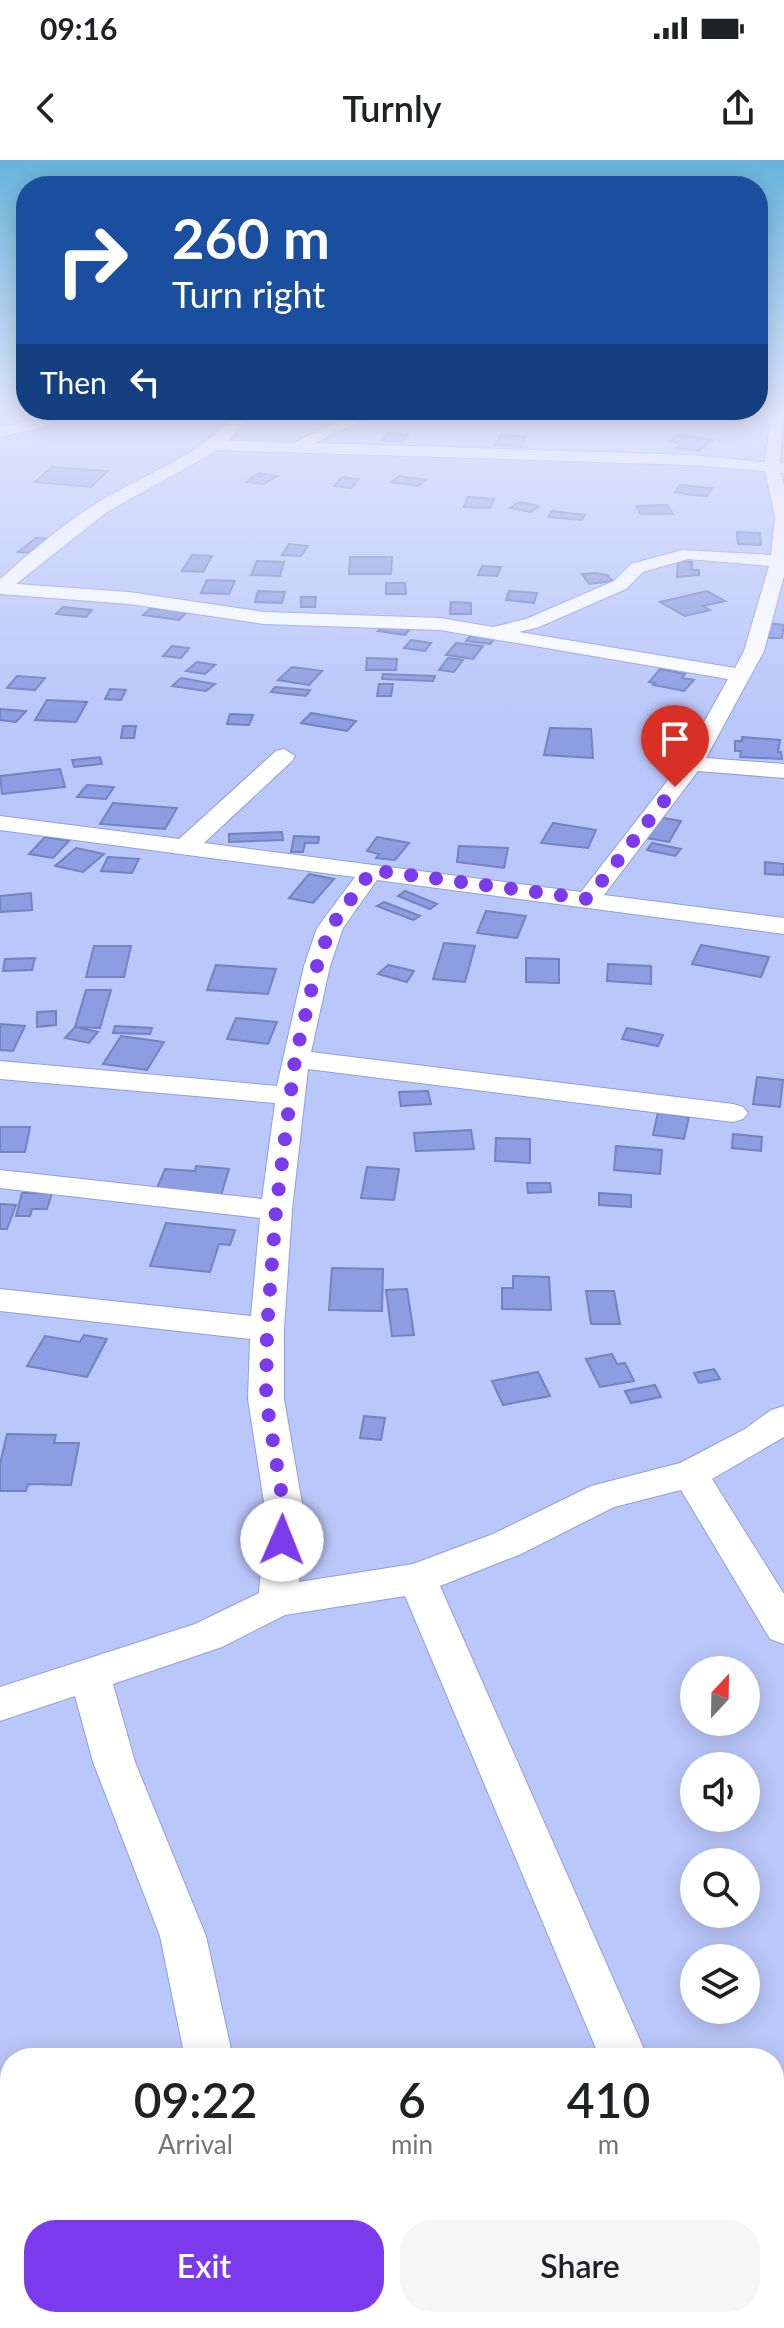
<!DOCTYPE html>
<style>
:root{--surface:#fff;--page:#f6f6f6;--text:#202124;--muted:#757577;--accent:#7c3aed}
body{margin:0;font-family:Lato,sans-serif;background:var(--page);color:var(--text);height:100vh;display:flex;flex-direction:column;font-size:30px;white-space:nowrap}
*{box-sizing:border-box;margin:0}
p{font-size:26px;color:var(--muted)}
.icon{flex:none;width:44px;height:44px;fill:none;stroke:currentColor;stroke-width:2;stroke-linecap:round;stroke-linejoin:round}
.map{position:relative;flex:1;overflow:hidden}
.sheet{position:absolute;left:0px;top:1888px;width:784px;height:280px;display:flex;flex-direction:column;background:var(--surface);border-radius:32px 32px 0 0;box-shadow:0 4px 20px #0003}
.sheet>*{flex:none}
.hud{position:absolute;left:16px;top:16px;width:752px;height:244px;border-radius:32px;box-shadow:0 4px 20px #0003;background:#1a4fa0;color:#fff;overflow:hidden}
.needle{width:52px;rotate:22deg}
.controls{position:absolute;left:680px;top:1496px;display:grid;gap:16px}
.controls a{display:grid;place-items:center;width:80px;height:80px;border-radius:50%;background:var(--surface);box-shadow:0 4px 20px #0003;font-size:40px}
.pin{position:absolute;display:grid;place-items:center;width:68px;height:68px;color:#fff;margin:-82px -34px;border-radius:50% 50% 50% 0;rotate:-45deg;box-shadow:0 0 8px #0007}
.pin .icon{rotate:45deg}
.me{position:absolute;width:88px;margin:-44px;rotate:1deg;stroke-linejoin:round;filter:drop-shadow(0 0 6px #0008)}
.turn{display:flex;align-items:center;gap:28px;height:168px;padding:0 24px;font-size:36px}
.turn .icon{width:104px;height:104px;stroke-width:2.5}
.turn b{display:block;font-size:56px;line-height:68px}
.then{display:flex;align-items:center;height:76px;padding:0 24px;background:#0003;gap:16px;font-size:30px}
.eta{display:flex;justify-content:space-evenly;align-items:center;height:136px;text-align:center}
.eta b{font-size:48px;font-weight:600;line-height:56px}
.cta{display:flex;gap:16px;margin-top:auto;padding:16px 24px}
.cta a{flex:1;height:92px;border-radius:32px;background:var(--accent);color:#fff;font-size:32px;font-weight:600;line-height:92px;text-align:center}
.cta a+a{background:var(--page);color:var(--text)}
.status{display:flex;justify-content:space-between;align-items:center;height:56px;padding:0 40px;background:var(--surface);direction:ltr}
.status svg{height:22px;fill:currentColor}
header{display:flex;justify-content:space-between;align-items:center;height:104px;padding:0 24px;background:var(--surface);font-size:36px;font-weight:600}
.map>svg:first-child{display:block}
.building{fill:#8d9de2;stroke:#7482bd;stroke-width:2}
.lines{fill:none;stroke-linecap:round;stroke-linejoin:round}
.minor-casing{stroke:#909fdc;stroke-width:2}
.minor{fill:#fff;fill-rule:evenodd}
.route{stroke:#7c3aed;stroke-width:14;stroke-dasharray:0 25.2}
</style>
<div class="status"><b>09:16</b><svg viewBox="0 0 49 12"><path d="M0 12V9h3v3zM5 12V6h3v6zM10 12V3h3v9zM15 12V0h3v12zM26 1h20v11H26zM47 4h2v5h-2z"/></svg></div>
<header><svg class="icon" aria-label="back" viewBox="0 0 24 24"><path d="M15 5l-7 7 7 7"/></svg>Turnly<svg class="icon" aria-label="share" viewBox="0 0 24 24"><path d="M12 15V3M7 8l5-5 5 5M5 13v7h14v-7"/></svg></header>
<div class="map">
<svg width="784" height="2168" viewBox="0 0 784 2168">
<rect width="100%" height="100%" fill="#bac7fa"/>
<path class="building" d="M489,250L500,251L508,253L504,259L476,257L480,252Z
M683,250H711L714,251L698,257L678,252Z
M388,273L408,274L403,282L381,280Z
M501,275L526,277L522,287L495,285Z
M679,275L713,280L699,291L676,288L683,283L670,281Z
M52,307L108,311L91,327L35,322Z
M259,313L277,316L264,324L246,322Z
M399,316L426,320L418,326L391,322Z
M342,317L359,319L351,328L334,326Z
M680,325L712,328L707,336L691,335L675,332Z
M468,337L494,339L490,348L464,347Z
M519,342L539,346L531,352L510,348Z
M667,345L673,354H641L636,346Z
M552,351L585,355L582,360L548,357Z
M737,372L760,373L761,385L738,384Z
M36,378L48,379L29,393L18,392Z
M289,384L308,386L301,396L282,395Z
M192,395L212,396L203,412L182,411Z
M350,397H392L391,414H349Z
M257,401L284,402L280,416L251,415Z
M678,401L692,402V410H699V415L677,417Z
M482,406L501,407L497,416L478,415Z
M595,413L607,415L613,421L589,424L582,414Z
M207,420L235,421L229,434L201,433Z
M386,423H405L406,434H386Z
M258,431L285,432L282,443L255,442Z
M509,431L537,433L534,443L506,440Z
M707,431L725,441L703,446L710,450L685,456L660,442Z
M301,437H316L315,447H301Z
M451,442L471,443V454H450Z
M63,447L92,450L86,457L56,454Z
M151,448L187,452L179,460L143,455Z
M770,463L784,465L782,478H762Z
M386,464L412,467L405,475L378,471Z
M474,472L497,476L490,484L466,481Z
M411,480L431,483L425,491L404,488Z
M456,483L483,486L473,499L446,495Z
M172,486L189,488L181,498L163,496Z
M367,498L397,499L396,510H366Z
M448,498L463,500L454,512L439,510Z
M197,502L215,505L205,514L186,511Z
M292,507L322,511L309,525L278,520Z
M660,509L685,514L682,518L694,520L684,531L653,525L655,523L649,522Z
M383,514L435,516L433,521L382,519Z
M17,516L45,518L35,530L7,528Z
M181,518L215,524L206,531L172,526Z
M379,524H393L391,536H377Z
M275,527L310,530L306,536L271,532Z
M110,529L126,530L121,540L105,539Z
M47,540L87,542L76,562L35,560Z
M0,549L26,551L16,562L0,560Z
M311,553L356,561L347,571L301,563Z
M230,554L253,555L249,565L227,564Z
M123,566H136L134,578H121Z
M550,568L591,569L593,598L544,595Z
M742,577L780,580L778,592H781L782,599L740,597L741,591H735V581H742Z
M100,597L102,604L74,607L72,600Z
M60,609L65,627L2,634L0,616Z
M87,625L114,627L106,639L77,637Z
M113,643L177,648L165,669L100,664Z
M653,656L681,661L669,682L641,677Z
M553,663L596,670L588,688L541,683Z
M282,672L283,680L229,682V674Z
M294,676L319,677L318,683H305L303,692H291Z
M45,677L69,681L53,698L29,694Z
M377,677L409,683L395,700L376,698L379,694L367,691Z
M652,683L681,689L675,696L647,690Z
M459,686L508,688L504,708L457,702Z
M76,688L104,694L83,712L55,706Z
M108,697L139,699L132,713L101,711Z
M765,702L784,704V715L765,714Z
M309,714L334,719L313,743L289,738Z
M405,731L437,744L430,749L398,736Z
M31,733L32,750L0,752V736Z
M384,742L420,756L413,760L377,746Z
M486,751L526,756L517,778L477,773Z
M444,783L475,786L465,822L433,819Z
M701,785L769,797L761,817L692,804Z
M94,786H131L124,817H86Z
M35,798L32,810L3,811L5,799Z
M526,798L559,799V823L526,822Z
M608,804L651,806V824L607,821Z
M216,805L276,809L268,834L207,830Z
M388,805L414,811L407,822L378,814Z
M86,830H111L100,868L75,867Z
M56,851V865L37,867V852Z
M236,858L277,862L268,884L227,879Z
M0,864L25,866L13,891L0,890Z
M115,866L152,868L150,874L113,873Z
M75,867L98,872L89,883L65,878Z
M627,868L663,875L658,886L622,879Z
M121,876L164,882L147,910L103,904Z
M757,917L783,920L780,947L753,944Z
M428,931L431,944L401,946L399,932Z
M658,952L689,957L684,979L653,975Z
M0,967H30L25,992H0Z
M471,970L474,989L416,991L414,973Z
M733,974L762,977L761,991L732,988Z
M496,978L530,979V1003L495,1001Z
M616,986L662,990L660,1014L614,1010Z
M196,1006L229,1009L220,1039L155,1033L165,1009L195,1011Z
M367,1007L399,1009L394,1040L361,1038Z
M527,1023H550L551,1032L528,1033Z
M22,1033H52L47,1049H32L30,1056H16Z
M599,1033L631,1035V1047L599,1045Z
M0,1044L16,1045L7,1069H0Z
M166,1063L235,1070L230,1085L219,1084L210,1112L150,1106Z
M332,1108L383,1109L382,1151L329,1150Z
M513,1116L549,1117L551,1150L502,1149V1128H513Z
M407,1129L414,1175L392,1176L386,1130Z
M586,1131H614L620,1164H591Z
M84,1175L107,1179L87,1217L27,1206L45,1176L80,1182Z
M612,1194L617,1204L625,1203L634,1221L600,1227L586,1199Z
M714,1209L720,1219L699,1223L694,1213Z
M538,1212L550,1236L503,1245L492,1221Z
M655,1225L661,1237L631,1243L625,1231Z
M364,1256L385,1258L381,1280L360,1278Z
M7,1274L56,1275L54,1283H79L71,1325L28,1324L26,1331H0V1304Z"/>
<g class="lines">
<defs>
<path id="minor" d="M774,249H784L780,303H784V313H781L784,325V416L764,491L706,598L784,604V618L698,611L604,735L784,758V774L377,720L343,768L330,806L311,892L733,944L743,947L748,953L743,959L733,962L308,909L292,1050L284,1169V1239L303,1349L299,1422L413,1404L493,1374L591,1326L680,1303L745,1269L771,1250L784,1246V1277L712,1319L784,1434V1484L770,1479L681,1330L614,1347L521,1394L440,1426L648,1898H600L405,1436L285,1455L222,1487L113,1524L135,1602L206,1776L233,1898H185L160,1776L93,1602L75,1536L0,1561V1527L195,1464L259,1433L265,1349L248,1239L250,1179L0,1151V1129L251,1156L260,1058L0,1028V1010L262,1039L275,943L0,919V901L277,926L304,806L317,768L355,717L0,670V656L179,679L276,591L284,589L295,596L292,601L204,683L581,732L682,602L728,519L440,470L264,464L129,444L0,434V419C31,392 62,365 97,343C147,312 201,297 239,250H254L228,281L294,283L342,259L374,250H398L352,265L315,283L692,295L765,302L771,257ZM218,290L692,305L765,311L775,357L771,395L682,390L631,404L614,421L526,459L493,467L440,458L264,452L129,432L16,424L107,352ZM688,399L769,406L744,491L735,508L519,472L539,467L626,429L643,412Z
M43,258L51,263L48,266L0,277V267Z
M774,2138L784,2158L780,2168H714V2158H774Z
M240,2158H294L297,2168H243Z"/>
</defs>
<use href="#minor" class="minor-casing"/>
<use href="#minor" class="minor"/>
</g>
<linearGradient id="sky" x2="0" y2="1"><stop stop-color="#67b4dc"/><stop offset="0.45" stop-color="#e0e6fd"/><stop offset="1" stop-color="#e0e6fd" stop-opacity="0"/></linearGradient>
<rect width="784" height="553" fill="url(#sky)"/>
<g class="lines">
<path class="route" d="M282,1380L284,1349L266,1239L267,1169L276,1050L295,899L317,806L330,768L372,710L588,739L675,627"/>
</g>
</svg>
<div class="controls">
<a><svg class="needle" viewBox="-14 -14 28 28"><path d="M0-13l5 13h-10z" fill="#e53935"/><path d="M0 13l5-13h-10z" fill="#757577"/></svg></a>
<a><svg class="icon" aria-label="sound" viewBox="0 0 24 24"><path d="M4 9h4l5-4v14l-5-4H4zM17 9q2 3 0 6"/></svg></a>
<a><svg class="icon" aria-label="search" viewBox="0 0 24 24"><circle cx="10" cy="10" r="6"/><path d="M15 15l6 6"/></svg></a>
<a><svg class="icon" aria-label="layers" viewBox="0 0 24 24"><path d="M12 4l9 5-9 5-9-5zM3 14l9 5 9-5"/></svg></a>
</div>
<div class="pin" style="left:675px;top:627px;background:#d93025"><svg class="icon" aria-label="arrive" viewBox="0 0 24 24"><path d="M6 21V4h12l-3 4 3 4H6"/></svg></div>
<svg class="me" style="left:282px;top:1380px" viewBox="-20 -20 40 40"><circle r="19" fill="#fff"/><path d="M0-13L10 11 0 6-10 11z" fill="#7c3aed"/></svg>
<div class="hud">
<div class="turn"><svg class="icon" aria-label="right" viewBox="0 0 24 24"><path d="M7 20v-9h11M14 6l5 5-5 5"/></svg><div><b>260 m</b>Turn right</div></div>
<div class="then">Then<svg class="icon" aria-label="left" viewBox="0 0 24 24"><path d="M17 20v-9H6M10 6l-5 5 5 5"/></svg></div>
</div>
<section class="sheet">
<div class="eta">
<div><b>09:22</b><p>Arrival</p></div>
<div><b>6</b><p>min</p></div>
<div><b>410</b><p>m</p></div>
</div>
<div class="cta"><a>Exit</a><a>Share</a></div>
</section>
</div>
